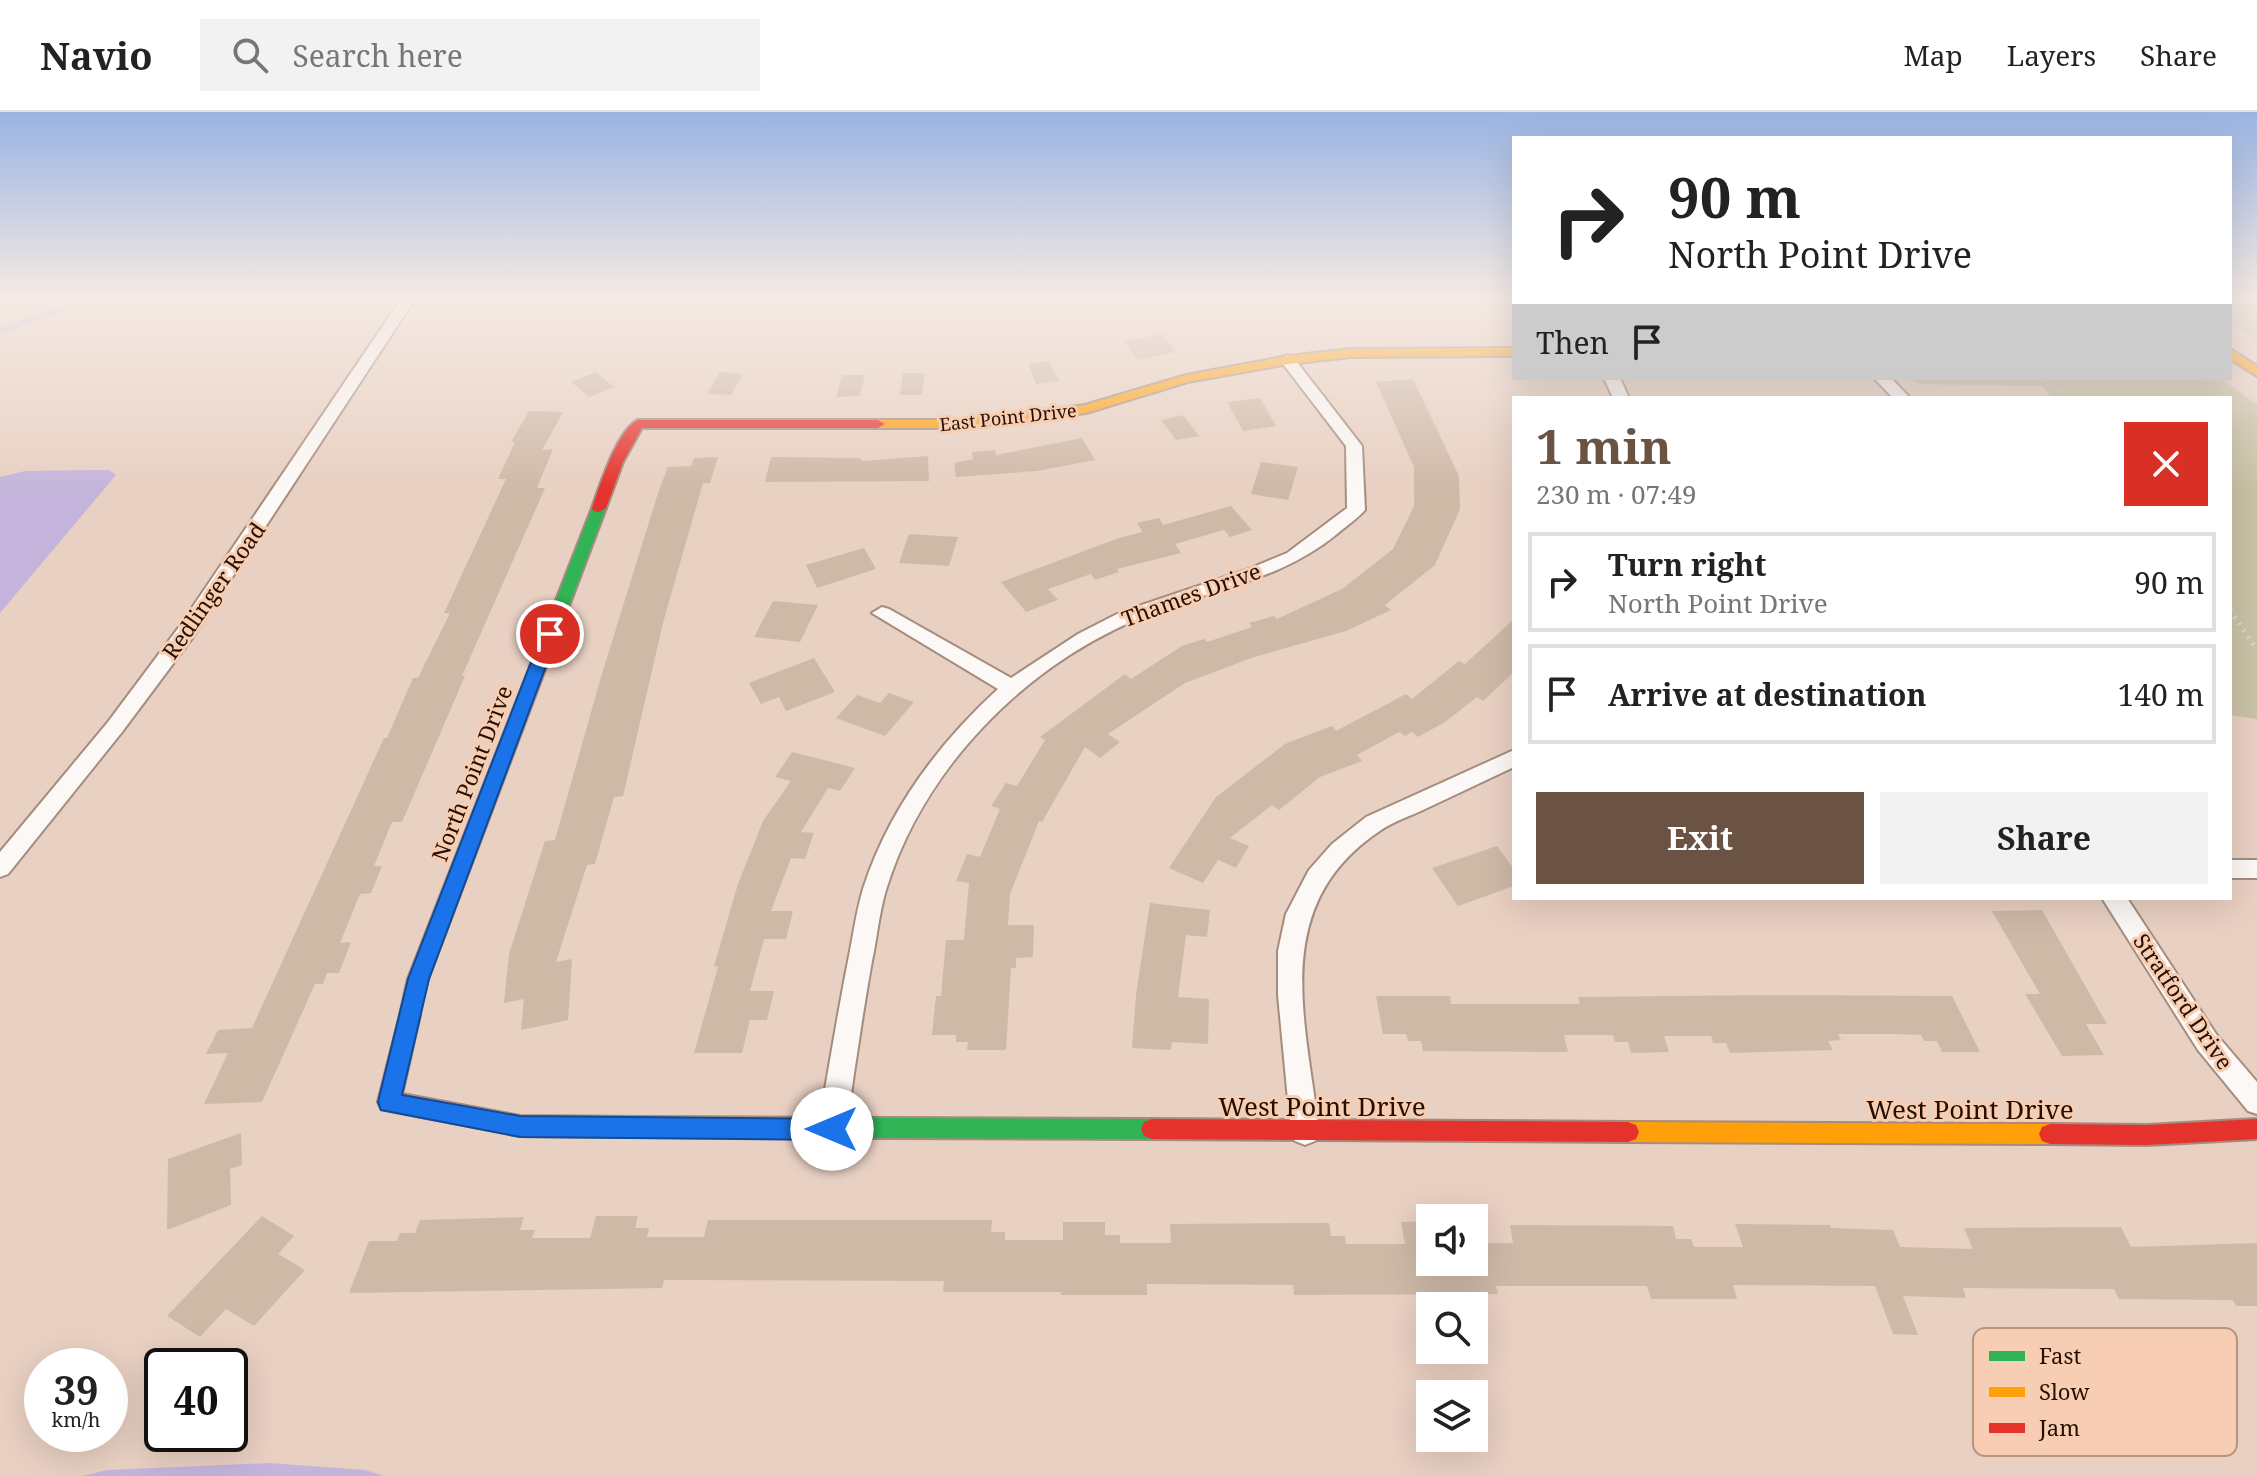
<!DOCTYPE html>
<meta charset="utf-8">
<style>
:root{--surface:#fff;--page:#f2f2f2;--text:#222;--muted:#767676;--line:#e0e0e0;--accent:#6b5344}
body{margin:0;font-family:"Noto Serif",serif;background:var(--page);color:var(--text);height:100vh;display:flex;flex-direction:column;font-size:30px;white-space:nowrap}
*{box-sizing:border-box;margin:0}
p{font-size:26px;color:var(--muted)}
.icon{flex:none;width:44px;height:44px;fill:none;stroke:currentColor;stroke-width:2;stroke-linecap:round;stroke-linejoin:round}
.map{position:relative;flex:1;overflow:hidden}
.details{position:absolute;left:1512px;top:284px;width:720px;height:504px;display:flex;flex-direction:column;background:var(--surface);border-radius:0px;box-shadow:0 8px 32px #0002}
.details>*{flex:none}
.top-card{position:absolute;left:1512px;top:24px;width:720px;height:244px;border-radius:0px;box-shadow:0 8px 32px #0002;background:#fff;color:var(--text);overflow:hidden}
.controls{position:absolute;left:1416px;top:1092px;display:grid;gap:16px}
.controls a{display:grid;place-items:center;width:72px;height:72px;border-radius:0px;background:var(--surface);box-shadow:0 8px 32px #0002;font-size:40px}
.speed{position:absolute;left:24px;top:1236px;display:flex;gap:16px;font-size:40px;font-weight:700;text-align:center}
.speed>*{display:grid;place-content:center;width:104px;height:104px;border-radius:50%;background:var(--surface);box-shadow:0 8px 32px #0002;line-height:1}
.speed small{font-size:20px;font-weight:400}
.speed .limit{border:4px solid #111;border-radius:12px;background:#fff;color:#111}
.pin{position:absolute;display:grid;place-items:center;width:68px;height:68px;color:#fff;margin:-34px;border:4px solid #fff;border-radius:50%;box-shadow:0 2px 8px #0007}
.me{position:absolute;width:88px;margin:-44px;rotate:270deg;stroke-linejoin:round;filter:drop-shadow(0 0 6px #0008)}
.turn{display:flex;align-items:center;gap:28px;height:168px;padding:0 24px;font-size:36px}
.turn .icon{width:104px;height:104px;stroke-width:2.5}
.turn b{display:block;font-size:56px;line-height:68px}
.then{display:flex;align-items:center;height:76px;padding:0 24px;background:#0003;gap:16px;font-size:30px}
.round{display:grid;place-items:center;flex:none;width:84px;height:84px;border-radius:0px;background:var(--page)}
.head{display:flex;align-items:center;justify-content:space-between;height:136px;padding:0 24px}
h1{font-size:48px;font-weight:700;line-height:60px;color:var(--accent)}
.primary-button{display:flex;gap:16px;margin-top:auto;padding:16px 24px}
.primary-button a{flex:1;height:92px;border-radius:0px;background:var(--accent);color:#fff;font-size:32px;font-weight:700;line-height:92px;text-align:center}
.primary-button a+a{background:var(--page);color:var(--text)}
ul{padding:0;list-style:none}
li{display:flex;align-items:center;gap:24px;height:100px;margin:0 16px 12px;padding:0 8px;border:4px solid var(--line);border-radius:0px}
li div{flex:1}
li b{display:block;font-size:30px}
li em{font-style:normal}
header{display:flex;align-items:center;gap:48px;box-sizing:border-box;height:112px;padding:0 40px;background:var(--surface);border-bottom:2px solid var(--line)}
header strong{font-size:38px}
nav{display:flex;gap:44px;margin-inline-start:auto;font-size:28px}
.search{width:560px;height:72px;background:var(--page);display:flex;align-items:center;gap:20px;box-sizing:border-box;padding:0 28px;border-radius:0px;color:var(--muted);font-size:30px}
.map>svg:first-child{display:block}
.green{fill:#cac2a5}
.water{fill:#c4b4dc}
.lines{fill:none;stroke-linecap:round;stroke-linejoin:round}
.stream{stroke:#c4b4dc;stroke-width:6}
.building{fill:#ceb9a7}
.street-casing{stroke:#a48d7f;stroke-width:4}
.fast-casing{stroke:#a48d7f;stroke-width:4}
.slow-casing{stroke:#a48d7f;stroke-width:4}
.jam-casing{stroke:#a48d7f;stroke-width:4}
.path-far1{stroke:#dbd3ce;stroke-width:4;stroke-dasharray:1 4;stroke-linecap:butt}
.path{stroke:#dbd3ce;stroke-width:5;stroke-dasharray:2 6;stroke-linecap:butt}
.street{fill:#fcf8f6;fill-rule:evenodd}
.fast{fill:#30b455;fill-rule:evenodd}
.slow{fill:#ff9f0a;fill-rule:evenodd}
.jam{fill:#e5322d;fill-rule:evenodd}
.route{fill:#1a73e8;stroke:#114b97;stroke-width:2}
.labels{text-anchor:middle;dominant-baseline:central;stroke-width:6;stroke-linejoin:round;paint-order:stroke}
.far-street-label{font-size:18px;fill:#270f00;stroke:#f7cdb3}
.street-label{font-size:22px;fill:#270f00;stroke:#f7cdb3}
.near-street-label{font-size:26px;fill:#270f00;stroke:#f7cdb3}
.key{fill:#f7cdb3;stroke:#b9947d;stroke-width:2}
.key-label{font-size:22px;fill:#270f00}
</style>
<header>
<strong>Navio</strong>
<div class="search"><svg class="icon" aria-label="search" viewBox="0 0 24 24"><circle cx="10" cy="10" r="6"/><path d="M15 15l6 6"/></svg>Search here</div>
<nav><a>Map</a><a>Layers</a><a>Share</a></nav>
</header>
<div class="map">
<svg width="2257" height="1364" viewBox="0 0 2257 1364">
<rect width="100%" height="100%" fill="#e8d0c2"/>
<path class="green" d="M2230,187H2257V229L2230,210Z
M1911,266H2221L2257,293V607L2230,603V286H2052L2042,274L1919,272Z"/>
<path class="water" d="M90,358H109L116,363L0,501V365L25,359Z
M270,1351L365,1358L384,1364H83L107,1358Z"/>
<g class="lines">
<path class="stream" d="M772,187L814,192H943L1048,187
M617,188L755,187
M0,219L92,187"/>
</g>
<path class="building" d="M1163,222L1176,240L1137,248L1124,229Z
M1049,249L1059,269L1036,272L1028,252Z
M596,260L614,275L589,285L571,270Z
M720,260L743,262L731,283L707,282Z
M903,261H925L922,283H900Z
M842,263H865L860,284L836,285Z
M1413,267L1459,364L1460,397L1435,453L1385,493L1391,498L1346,519L1251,546L1185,571L1108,622L1120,630L1100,646L1085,635L1042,710L1039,709L1010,782L1008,813H1034L1033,845L1016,846V856H1011L1006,938H967L968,930H956V923H932L936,884H941L946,828H964L969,771L956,769L967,742L980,745L1000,697L991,694L1006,671L1017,674L1045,628L1040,625L1125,562L1131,567L1182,534L1204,527L1207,530L1252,515L1249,511L1274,504L1277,507L1342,477L1393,437L1414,394V355L1376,270Z
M1260,286L1276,314L1243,319L1227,290Z
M529,299L563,300L542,338L553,337L537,376H545L462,564H465L402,710H392L374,754H382L371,781L360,782L340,831L351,830L339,861H327L323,872H315L262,990L204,992L228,941L206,942L218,918L252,916L384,626H387L413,566H418L450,501H444L506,367H498L515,330H511Z
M1183,303L1199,324L1176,328L1161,308Z
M1082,326L1095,348L1037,359L956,365L954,351L973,347L972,340L995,338L996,343Z
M928,344L929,369L765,370L771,345L861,346V349Z
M718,345L710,371H703L663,511L623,684L614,685L595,752L587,753L556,850L572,847L568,908L521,918L524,887L504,891L509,842L545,729L555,728L601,565L659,378L668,355L691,354L694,346Z
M1261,350L1298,355L1288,388L1251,382Z
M1231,394L1252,418L1230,425L1224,418L1175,432L1181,441L1117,457L1119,460L1095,468L1091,462L1048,477L1058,488L1026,500L1001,470L1119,426L1143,420L1137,411L1159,406L1163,413Z
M909,422L958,425L949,454L899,451Z
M864,436L876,457L817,476L806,453Z
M773,489L818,493L800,530L754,525Z
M1514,507V560L1483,589L1477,585L1445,610L1418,625L1412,620L1405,624L1399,620L1357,643L1362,649L1320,665L1279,698L1272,693L1230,726L1249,734L1236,756L1218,748L1203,771L1169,756L1216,685L1285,632L1332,614L1336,619L1406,582L1412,587L1459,549L1465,552Z
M814,546L835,580L786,599L779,585L761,592L749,571Z
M889,581L914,590L885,624L836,606L857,583L880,591Z
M792,640L855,656L840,679L828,676L801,720L814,721L805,747L791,746L771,799H793L786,827H764L750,879H774L767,908H750L742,941H694L718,855L714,854L738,772L763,709L791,669L775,665Z
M1497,734L1514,757V774L1458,794L1432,756Z
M1150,791L1210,798L1207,825L1186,823L1178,885L1209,887L1208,932L1172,930L1171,938L1132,936L1136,883Z
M2042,798L2107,912H2086L2104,943L2062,944L2025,882H2040L1992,799Z
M1772,883L1952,884L1980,940H1942L1937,929H1924L1921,923L1896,922H1838L1841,928L1828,929L1833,938L1730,941L1726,931H1713L1711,924H1664L1669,940L1631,941L1628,930H1615L1613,923H1564L1568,940L1423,939L1421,929H1408L1406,922H1383L1376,884H1450L1451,892H1580L1578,885Z
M241,1021L242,1053L230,1057L231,1093L167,1118L168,1047Z
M262,1104L294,1124L278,1142L305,1158L254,1214L226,1197L200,1225L167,1204Z
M596,1104H638L635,1116H649L647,1125H704L708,1108H992L991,1120H1005V1128H1063V1110H1105V1123H1120V1131H1171L1170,1112L1329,1111L1331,1124H1345L1346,1132H1405L1401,1110L1430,1109V1150H1474V1131H1513L1510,1113L1673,1114L1676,1127H1691L1694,1135H1743L1735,1112L1830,1113L1831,1116L1893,1118L1900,1135L1973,1137L1964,1116L2121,1115L2131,1135L2257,1131V1194H2236L2233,1188L2119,1187L2114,1177L1963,1176L1966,1186L1903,1184L1918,1223L1893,1222L1875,1174L1733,1173L1737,1187H1651L1647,1174H1496L1498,1182L1294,1183L1293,1173L1147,1172V1183H1061V1180H943L944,1169L664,1168L662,1176L349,1181L369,1129H397L400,1121H415L420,1108L524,1105L520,1118H535L532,1126H590Z"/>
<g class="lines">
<defs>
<path id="street" d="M401,187H415L193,525L122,620L8,762L0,765V740L108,610L179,515Z
M1288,243L1293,245L1362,334L1365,398C1357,407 1346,414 1337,422C1285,465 1223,475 1161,498C1036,542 925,650 886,778C879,801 877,826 872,849C862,905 854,961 846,1017L842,1026L832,1030L822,1026L818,1017C828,961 837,905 848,849C853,825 856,800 863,777C888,699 938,632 998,577L872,501L882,495L889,497L1011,566L1078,522L1121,500L1246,458L1287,441L1347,396L1346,334L1280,248Z
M1604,266H1620L1629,286H1613Z
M1874,266H1891L1910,286H1893Z
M1514,638V655C1484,669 1455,683 1425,697C1411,704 1394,709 1381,718C1268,793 1306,907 1319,1020L1315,1029L1305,1033L1295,1029L1291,1020L1278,883V839L1286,802L1309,758L1332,732L1366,705Z
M2230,748H2257V766H2230Z
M2102,786H2127L2216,922L2257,970V1002L2248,999L2198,938Z"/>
<path id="fast" d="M599,392L606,396L428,867L417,909L410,912L403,909L400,903L408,867L592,396Z
M644,1005L1152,1007L1160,1010L1163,1017L1160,1024L1152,1027L644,1025L636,1022L633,1015L636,1008Z"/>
<path id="slow" d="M1514,236V244L1351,245L1288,252L1188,270L1086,301L963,316H878L871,312L878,308H963L1085,293L1186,263L1288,244L1351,237Z
M2230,237L2257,254V264L2230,247Z
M1628,1010L2050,1012L2058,1015L2061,1022L2058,1029L2050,1032L1628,1030L1620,1027L1617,1020L1620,1013Z"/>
<path id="jam" d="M638,308H878L885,312L878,316H642L623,350L606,396L599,400L594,399L592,396C600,374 617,318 638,308Z
M410,894L417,897L420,903L402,982L520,1004L644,1005L652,1008L655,1015L652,1022L644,1025L520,1024L381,997L378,990L400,903L403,897Z
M1152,1007L1628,1010L1636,1013L1639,1020L1636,1027L1628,1030L1152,1027L1144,1024L1141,1017L1144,1010Z
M2257,1007V1027L2147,1033L2050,1032L2042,1029L2039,1022L2042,1015L2050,1012L2147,1013Z"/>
</defs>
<use href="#street" class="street-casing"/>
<use href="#fast" class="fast-casing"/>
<use href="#slow" class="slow-casing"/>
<use href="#jam" class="jam-casing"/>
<path class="path-far1" d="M2039,266L2070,286
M2225,267L2257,289"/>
<path class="path" d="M2230,498L2257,538"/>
<use href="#street" class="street"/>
<use href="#fast" class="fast"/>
<use href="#slow" class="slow"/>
<use href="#jam" class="jam"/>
</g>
<linearGradient id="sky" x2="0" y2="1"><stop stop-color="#99b4e3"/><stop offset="0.49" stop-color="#f5eae4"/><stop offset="1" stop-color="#f5eae4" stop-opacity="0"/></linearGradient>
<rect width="2257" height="378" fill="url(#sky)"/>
<path class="route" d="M550,517L558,522L429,867L402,983L520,1004L832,1007L840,1010L843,1017L840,1025L832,1028L520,1025L381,998L378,990L408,867L542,522Z"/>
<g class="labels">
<g class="far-street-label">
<text transform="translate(1008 305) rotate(-6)">East Point Drive</text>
</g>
<g class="street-label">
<text transform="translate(213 478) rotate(-55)">Redlinger Road</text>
<text transform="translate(1191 482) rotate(-20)">Thames Drive</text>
<text transform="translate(471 661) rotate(-69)">North Point Drive</text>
<text transform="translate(2184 889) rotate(56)">Stratford Drive</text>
</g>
<g class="near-street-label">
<text x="1322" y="994">West Point Drive</text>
<text x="1970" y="997">West Point Drive</text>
</g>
</g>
<rect x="1973" y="1216" width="264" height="128" rx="12" class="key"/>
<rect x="1989" y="1239" width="36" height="10" fill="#30b455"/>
<rect x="1989" y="1275" width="36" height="10" fill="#ff9f0a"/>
<rect x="1989" y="1311" width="36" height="10" fill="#e5322d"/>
<g class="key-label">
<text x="2039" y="1252">Fast</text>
<text x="2039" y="1288">Slow</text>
<text x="2039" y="1324">Jam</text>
</g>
</svg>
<div class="controls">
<a><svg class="icon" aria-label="sound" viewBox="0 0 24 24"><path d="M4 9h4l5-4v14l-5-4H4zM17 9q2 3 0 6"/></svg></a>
<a><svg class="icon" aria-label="search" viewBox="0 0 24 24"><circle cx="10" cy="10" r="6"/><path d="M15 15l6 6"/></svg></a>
<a><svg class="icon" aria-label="layers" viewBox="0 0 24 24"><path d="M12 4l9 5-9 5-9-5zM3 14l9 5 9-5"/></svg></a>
</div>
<div class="speed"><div>39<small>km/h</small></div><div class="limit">40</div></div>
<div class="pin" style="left:550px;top:522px;background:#d93025"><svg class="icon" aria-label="arrive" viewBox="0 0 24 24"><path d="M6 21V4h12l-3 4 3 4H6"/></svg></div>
<svg class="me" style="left:832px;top:1017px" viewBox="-20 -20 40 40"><circle r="19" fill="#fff"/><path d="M0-13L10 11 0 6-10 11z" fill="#1a73e8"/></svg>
<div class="top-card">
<div class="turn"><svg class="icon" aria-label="right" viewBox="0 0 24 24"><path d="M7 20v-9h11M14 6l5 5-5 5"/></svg><div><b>90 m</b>North Point Drive</div></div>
<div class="then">Then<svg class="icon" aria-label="arrive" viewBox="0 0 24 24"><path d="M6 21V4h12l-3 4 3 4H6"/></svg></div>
</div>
<section class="details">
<div class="head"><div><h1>1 min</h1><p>230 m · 07:49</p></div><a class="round" style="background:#d93025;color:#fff"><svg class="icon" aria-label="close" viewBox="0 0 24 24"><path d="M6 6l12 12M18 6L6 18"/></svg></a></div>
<ul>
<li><svg class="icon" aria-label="right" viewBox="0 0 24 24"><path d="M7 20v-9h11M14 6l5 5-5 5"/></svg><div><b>Turn right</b><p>North Point Drive</p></div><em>90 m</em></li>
<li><svg class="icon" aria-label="arrive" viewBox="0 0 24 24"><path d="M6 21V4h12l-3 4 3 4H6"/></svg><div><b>Arrive at destination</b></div><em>140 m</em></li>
</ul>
<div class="primary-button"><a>Exit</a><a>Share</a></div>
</section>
</div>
